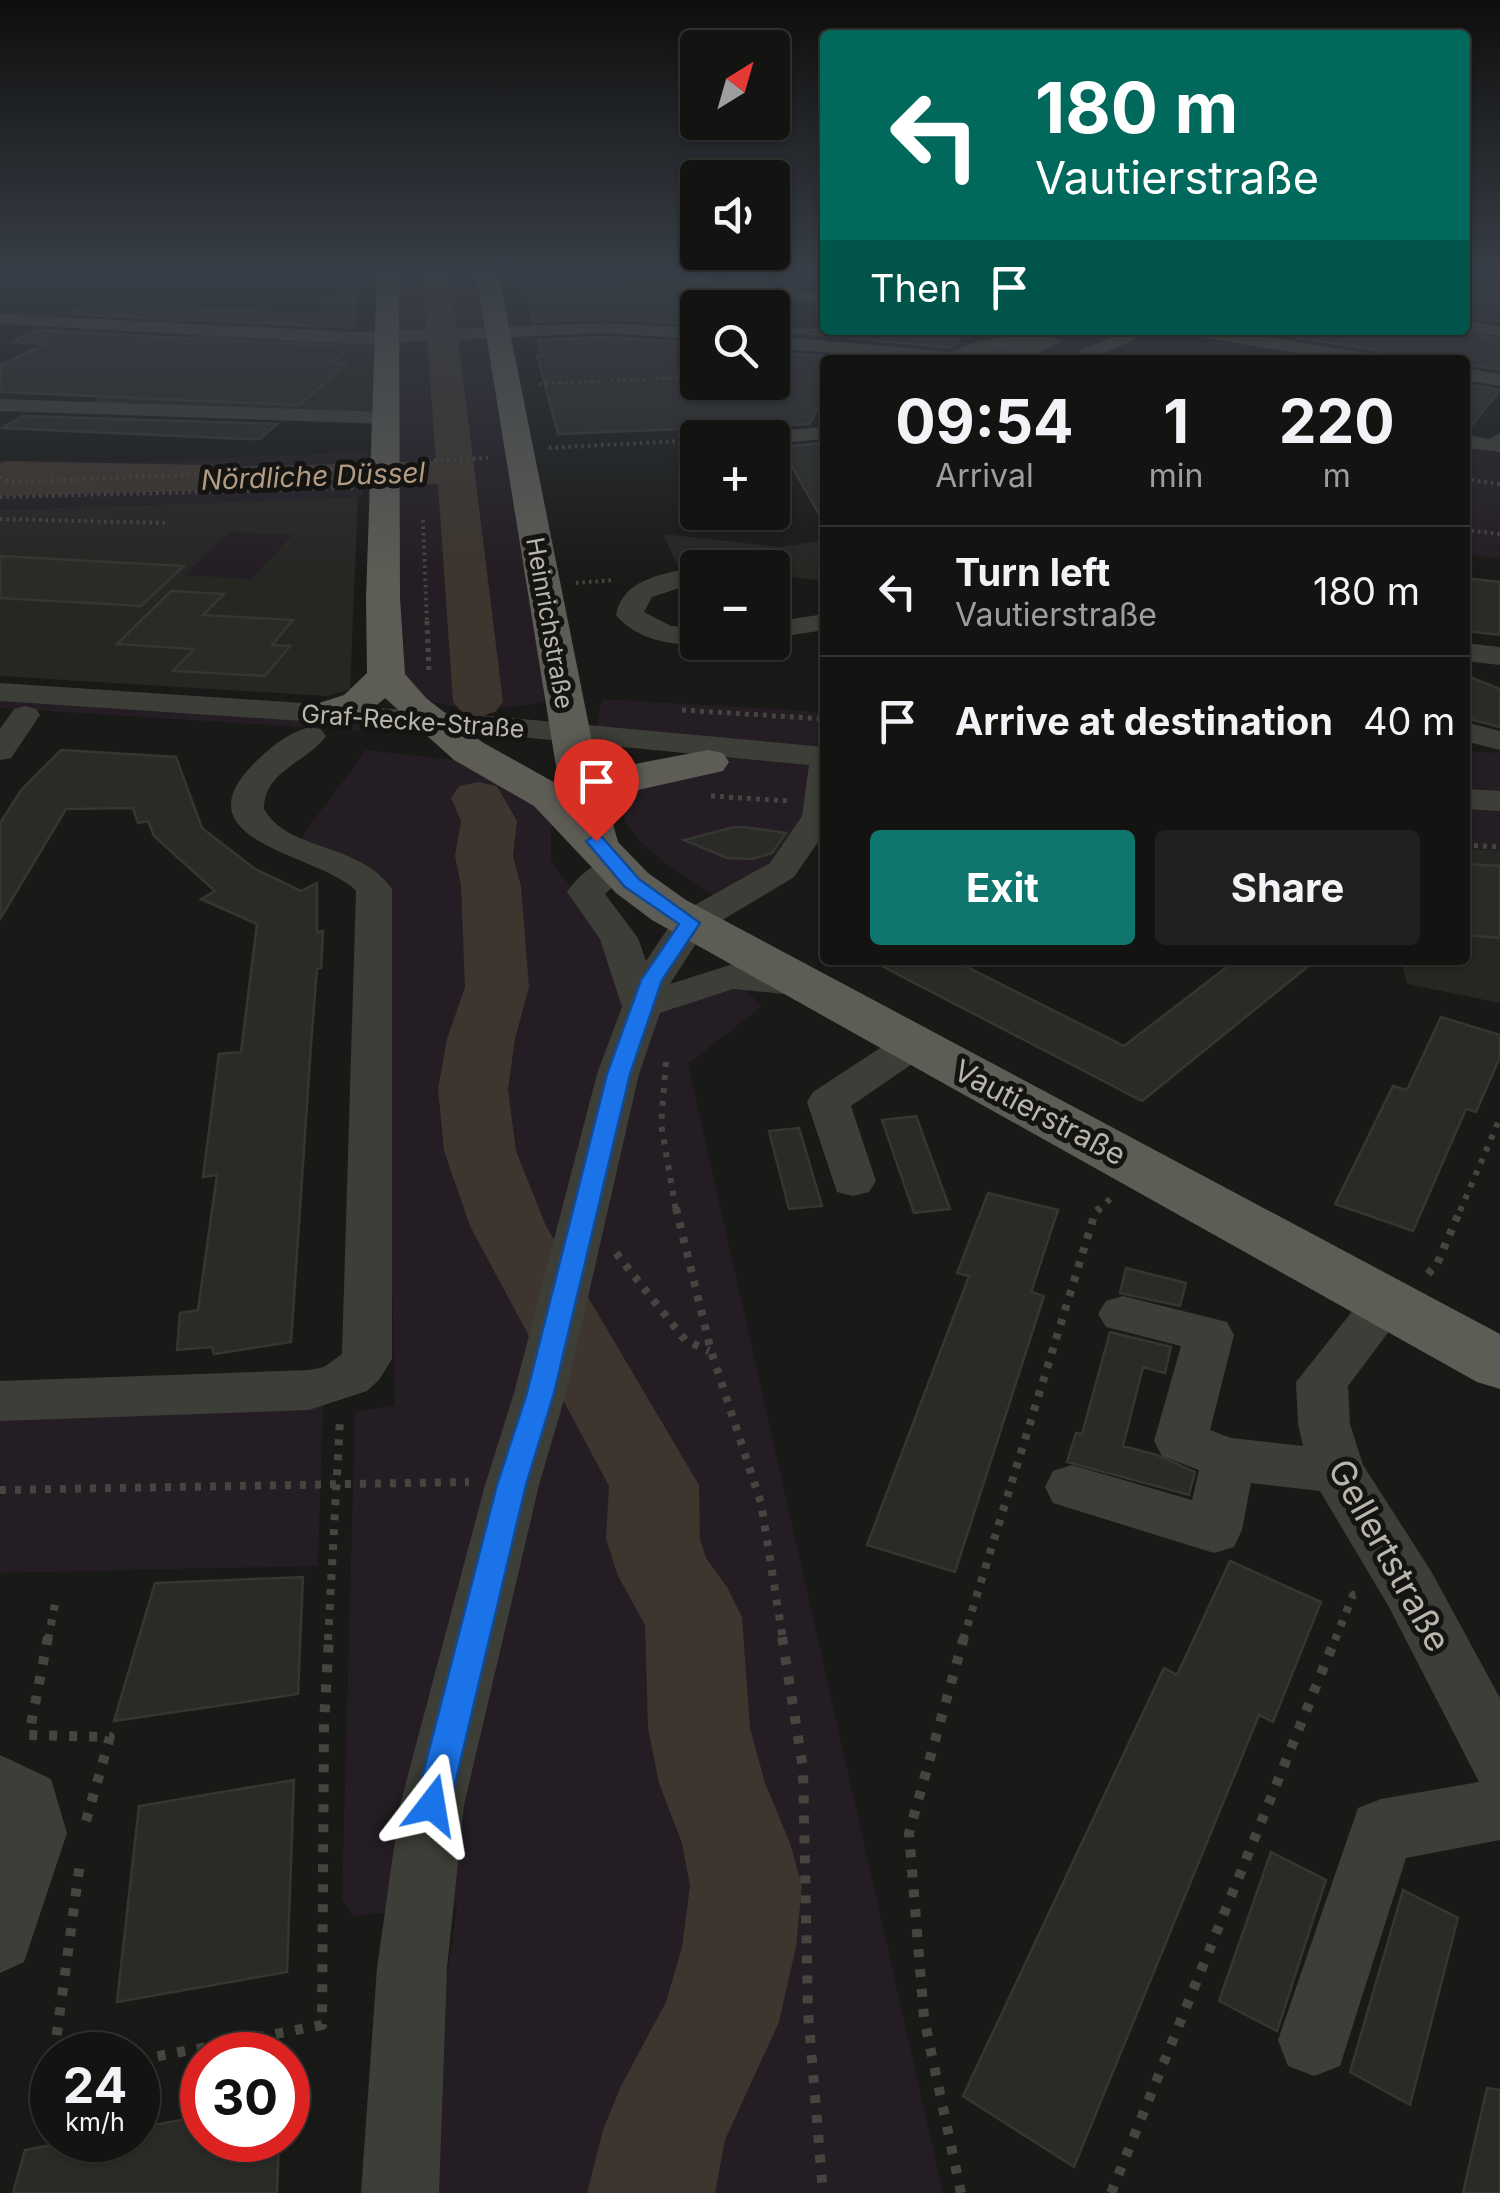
<!DOCTYPE html>
<meta charset="utf-8">
<style>
:root{--surface:#131311;--page:#20201f;--text:#f1f3f6;--muted:#9d9e9f;--line:#323231;--accent:#0f766e}
body{margin:0;font-family:Inter,sans-serif;background:var(--page);color:var(--text);height:100vh;display:flex;flex-direction:column;font-size:38px;white-space:nowrap}
*{box-sizing:border-box;margin:0}
p{font-size:32px;color:var(--muted)}
.icon{flex:none;width:55px;height:55px;fill:none;stroke:currentColor;stroke-width:2;stroke-linecap:round;stroke-linejoin:round}
.map{position:relative;flex:1;overflow:hidden}
.panel{position:absolute;left:820px;top:355px;width:650px;height:610px;display:flex;flex-direction:column;background:var(--surface);border-radius:10px;box-shadow:0 2px 8px #0004,0 0 0 2px var(--line)}
.panel>*{flex:none}
.hud{position:absolute;left:820px;top:30px;width:650px;height:305px;border-radius:10px;box-shadow:0 2px 8px #0004,0 0 0 2px var(--line);background:#00695c;color:#fff;overflow:hidden}
.needle{width:65px;rotate:37deg}
.buttons{position:absolute;left:680px;top:30px;display:grid;gap:20px}
.buttons a{display:grid;place-items:center;width:110px;height:110px;border-radius:10px;background:var(--surface);box-shadow:0 2px 8px #0004,0 0 0 2px var(--line);font-size:50px}
.speed{position:absolute;left:30px;top:2032px;display:flex;gap:20px;font-size:50px;font-weight:700;text-align:center}
.speed>*{display:grid;place-content:center;width:130px;height:130px;border-radius:50%;background:var(--surface);box-shadow:0 2px 8px #0004,0 0 0 2px var(--line);line-height:1}
.speed small{font-size:25px;font-weight:400}
.speed .limit{border:15px solid #d22;background:#fff;color:#111}
.pin{position:absolute;display:grid;place-items:center;width:85px;height:85px;color:#fff;margin:-102px -42px;border-radius:50% 50% 50% 0;rotate:-45deg;box-shadow:0 0 10px #0007}
.pin .icon{rotate:45deg}
.me{position:absolute;width:110px;margin:-55px;rotate:14deg;stroke-linejoin:round;filter:drop-shadow(0 0 8px #0008)}
.turn{display:flex;align-items:center;gap:35px;height:210px;padding:0 50px;font-size:45px}
.turn .icon{width:130px;height:130px;stroke-width:2.5}
.turn b{display:block;font-size:70px;line-height:85px}
.then{display:flex;align-items:center;height:95px;padding:0 50px;background:#0003;gap:20px;font-size:38px}
.eta{display:flex;justify-content:space-evenly;align-items:center;height:170px;text-align:center}
.eta b{font-size:60px;font-weight:700;line-height:70px}
.button{display:flex;gap:20px;margin-top:auto;padding:20px 50px}
.button a{flex:1;height:115px;border-radius:10px;background:var(--accent);color:#fff;font-size:40px;font-weight:700;line-height:115px;text-align:center}
.button a+a{background:var(--page);color:var(--text)}
ul{padding:0;list-style:none}
li{display:flex;align-items:center;gap:30px;height:130px;padding:0 50px;border-top:2px solid var(--line)}
li div{flex:1}
li b{display:block;font-size:38px}
li em{font-style:normal}
.map>svg:first-child{display:block}
.built{fill:#262623}
.green{fill:#241d23}
.water{fill:#3d352e}
.lines{fill:none;stroke-linecap:round;stroke-linejoin:round}
.river{fill:#3d352e;fill-rule:evenodd}
.building{fill:#2a2a27;stroke:#353531;stroke-width:2.5}
.path-far5{stroke:#45443f;stroke-width:2.5;stroke-dasharray:2.5 4;stroke-linecap:butt}
.path-far4{stroke:#45443f;stroke-width:4;stroke-dasharray:2.5 4;stroke-linecap:butt}
.path-far3{stroke:#45443f;stroke-width:5;stroke-dasharray:4 5;stroke-linecap:butt}
.path-far2{stroke:#45443f;stroke-width:6;stroke-dasharray:5 8;stroke-linecap:butt}
.path-far1{stroke:#45443f;stroke-width:8;stroke-dasharray:6 9;stroke-linecap:butt}
.path{stroke:#45443f;stroke-width:10;stroke-dasharray:8 12;stroke-linecap:butt}
.minor{fill:#3e3e38;fill-rule:evenodd}
.major{fill:#5d5c55;fill-rule:evenodd}
.route{fill:#1a73e8;stroke:#114b97;stroke-width:2.5}
.labels{text-anchor:middle;dominant-baseline:central;stroke-width:10;stroke-linejoin:round;paint-order:stroke}
.far-street-label{font-size:25px;fill:#b9b5aa;stroke:#141412}
.far-water-label{font-size:28px;font-style:italic;fill:#b39a82;stroke:#141412}
.street-label{font-size:30px;fill:#b9b5aa;stroke:#141412}
.near-street-label{font-size:35px;fill:#b9b5aa;stroke:#141412}
</style>
<div class="map">
<svg width="1500" height="2193" viewBox="0 0 1500 2193">
<rect width="100%" height="100%" fill="#191917"/>
<path class="built" d="M196,335L369,343L375,346V409L371,413L84,407Z
M358,497L350,689L327,696L0,676V510Z
M663,534L780,547L825,540V581L773,575L772,568L676,563Z
M1465,842L1500,845V1003L1407,984L1401,960H1465Z"/>
<path class="green" d="M391,272H483L558,695C535,711 454,711 427,700C416,696 406,683 397,675Z
M1465,447L1500,453V559L1465,554Z
M366,452L363,495L358,497L0,510V461L111,463Z
M229,532L292,535L252,579L185,575Z
M602,699L825,712V821L791,880L740,910C706,890 610,840 619,792L723,742L596,727Z
M0,700L421,728L428,735L0,708Z
M365,750L465,761L539,805L551,819V860L596,923L617,975L673,1010L700,993L742,987L762,1006L688,1064L943,2193H438L442,2012L457,1906L352,1916L342,1899L355,1411L395,1406L383,890L301,840C320,808 345,782 365,750Z
M1465,751L1500,753V851L1465,849Z
M323,1405L318,1566L0,1573V1412Z"/>
<path class="water" d="M6,461L207,465L212,469L17,479L0,473V464Z"/>
<g class="lines">
<path class="river" d="M422,272H450L503,702L495,712L478,717L461,712L453,702L438,484L0,496V474L436,461Z
M478,782L497,786L517,821L513,856L521,886L529,987L515,1039L508,1089L516,1151L546,1226L699,1485L700,1539L706,1558L727,1587L742,1617L750,1728L765,1783L790,1843L802,1886L796,1947L779,2022L725,2140L715,2193H587L603,2130L621,2086L666,2002L682,1947L690,1886L682,1843L659,1783L648,1728L645,1625L618,1576L606,1539L609,1486L470,1226L444,1151L438,1089L447,1039L465,987L461,886L455,856L461,821L451,798L459,786Z"/>
</g>
<path class="building" d="M638,272H768L769,278L759,281L700,273L690,279L694,290L721,294L698,301V324L604,319L533,322L526,292L608,289Z
M1472,292L1500,296V322L1465,317V299Z
M356,296L354,328L70,314L93,303L322,315V297Z
M37,330L350,347L332,363L346,364L299,405L0,392V365L46,344L13,342Z
M772,330H969L950,348Z
M1298,330H1455L1500,340V370L1465,364V360H1388L1375,350L1298,338Z
M604,337L698,343V382H772V352L869,360H825V397L809,424L558,434L537,355H542L538,340Z
M1465,384L1500,390L1467,431H1465Z
M23,416L277,424L260,439H245L2,428Z
M821,443L825,449V525L781,447Z
M0,556L184,566L141,606L0,598Z
M1465,578L1500,582V635L1465,631Z
M171,591L224,594L203,615L293,620L272,645L290,646L265,676L173,671L194,649L117,644Z
M1465,675L1500,689V727L1465,718Z
M61,750L176,757L202,828L255,869L301,891L317,883V932L323,931L321,968L317,969L311,1045L291,1342L214,1354L212,1347L177,1350L180,1313L198,1310L217,1175L203,1177L219,1054L241,1052L257,924L201,899L215,891L154,836L148,821L138,823L133,808L66,809L0,919V823L22,789Z
M734,827H745L786,833L772,853L753,859L727,858L684,840Z
M1465,864L1500,866V938L1465,935Z
M870,960H953L1124,1046L1236,960H1316L1142,1101Z
M1441,1017L1500,1035V1057L1476,1112L1466,1109L1413,1231L1335,1204L1393,1086L1407,1090Z
M916,1116L950,1209L914,1213L882,1120Z
M799,1128L822,1206L789,1209L769,1131Z
M988,1193L1058,1210L1031,1292L1044,1296L955,1572L867,1545L969,1276L957,1273Z
M1126,1268L1186,1283L1180,1306L1120,1293Z
M1110,1332L1171,1347L1165,1373L1143,1367L1123,1446L1157,1455L1195,1472L1189,1495L1067,1462L1076,1433L1082,1434Z
M1230,1561L1321,1602L1273,1722L1259,1715L1074,2167L963,2096L1164,1668L1177,1675Z
M303,1577L298,1694L114,1721L155,1583Z
M294,1780L287,1972L117,2002L139,1806Z
M1271,1852L1326,1880L1277,2031L1219,2001Z
M1403,1890L1458,1918L1410,2105L1350,2072Z
M1487,2088L1500,2090V2193H1463Z
M202,2116V2140H279L277,2193H13L25,2150L77,2140H138V2128Z"/>
<g class="lines">
<path class="path-far5" d="M1474,272L1500,275
M539,384L698,377"/>
<path class="path-far4" d="M549,448L698,440
M421,461L488,458
M0,477L12,482L353,468
M1465,479L1500,484
M0,497L354,488
M0,519L165,523
M423,520L427,624
M1465,530L1500,534
M576,583L613,580"/>
<path class="path-far3" d="M427,621L429,672
M682,710L825,719
M711,796L789,801
M1465,845L1500,847"/>
<path class="path-far2" d="M666,1062L661,1124L676,1211
M1097,1211L1110,1199
M1460,1211L1500,1118"/>
<path class="path-far1" d="M676,1208L711,1351L761,1503L783,1640
M616,1253L685,1340L709,1351
M1428,1274L1437,1264L1461,1208
M0,1490L469,1482
M48,1640L56,1599
M328,1640L340,1419
M963,1640L1095,1213L1100,1208
M1335,1640L1353,1595L1361,1594"/>
<path class="path" d="M48,1637L29,1735L110,1737L86,1821
M782,1637L803,1768L808,2012L823,2193
M54,2055L80,1863
M138,2060L322,2025L324,1724L329,1637
M52,2064V2076
M961,2193L924,2018L909,1833L964,1637
M1111,2193L1336,1637"/>
<path class="minor" d="M700,277L825,294V304L694,286L692,282Z
M0,314L357,332L604,323L698,328V339L604,333L357,344L0,324Z
M1465,321L1500,326V336L1459,330H1465Z
M1130,330L1137,335L1135,339L1097,357L1098,360H1078L1080,350Z
M1179,330H1222L1374,354L1384,360H1339L1188,335Z
M1015,335L1052,336L1061,342L1025,360H914L772,348V336L951,352L976,342ZM1026,346H1029L977,354Z
M1465,368L1500,374V386L1465,380Z
M0,399L388,412L399,418L388,424L0,411Z
M825,427V439L772,444V438H762L772,431Z
M1500,433V452L1465,448V434L1489,439Z
M690,568L698,570V582L652,597L644,612L671,626L698,628V642H706C677,649 635,639 616,615C623,579 660,575 690,568Z
M825,614V630L772,638V622Z
M1465,643L1500,647V665L1465,661Z
M0,683L468,714L825,747V832L794,877L704,931L670,984L730,965L818,976L823,984L818,992L804,996L733,989L660,1013L639,1074L566,1393L539,1485L464,1805L447,1968L439,2193H361L377,1968L400,1805L485,1485L514,1393L597,1074L622,1007L600,939L567,892C581,872 604,854 628,860L634,867L605,894L638,938L646,961L677,915L770,863L802,816L809,765L468,732L0,701Z
M25,706L36,709L40,715L11,758L0,760V729L14,709Z
M1465,722L1500,731V750L1465,741Z
M310,727L321,729L326,736C307,763 264,770 264,809C288,852 360,842 392,889V1359L379,1380L367,1391L309,1410L0,1421V1381L309,1370L324,1367L342,1354L356,891C325,856 184,844 247,771C262,754 287,732 310,727Z
M1465,789L1500,791V811L1465,809Z
M914,1032L928,1035L934,1044L928,1053L851,1106L876,1181L869,1192L853,1196L837,1192L807,1102L813,1092L900,1035Z
M1387,1284L1404,1289L1411,1302L1348,1386L1350,1424L1363,1465L1431,1571L1500,1698V1840L1406,1858L1340,2066L1314,2076L1288,2066L1278,2040L1358,1808L1381,1799L1479,1782L1389,1607L1320,1491L1251,1483L1242,1530L1234,1547L1214,1553L1053,1503L1045,1487L1053,1471L1072,1465L1192,1500L1199,1470L1162,1456L1154,1441L1181,1346L1106,1327L1098,1314L1106,1301L1123,1296L1227,1322L1234,1335L1210,1430L1231,1438L1303,1446L1298,1424L1296,1382L1370,1289Z
M0,1755L51,1779L67,1833L24,1962L0,1973Z"/>
<path class="major" d="M377,272H399L400,598L405,674L426,698L482,742L559,785L476,272H498L598,771L708,750L723,753L729,762L723,771L611,796L607,802L618,842L648,873L686,900L1500,1334V1389L1477,1382L652,920L616,893L534,806L454,760L385,698C366,716 336,729 310,722L304,714L310,706L344,695L367,673L366,598Z"/>
</g>
<linearGradient id="sky" x2="0" y2="1"><stop stop-color="#0e0e0d"/><stop offset="0.47" stop-color="#383e47"/><stop offset="1" stop-color="#383e47" stop-opacity="0"/></linearGradient>
<rect width="1500" height="579" fill="url(#sky)"/>
<path class="route" d="M596,835L602,837L639,879L700,923L662,980L630,1074L554,1393L526,1485L450,1805L445,1817L432,1822L420,1817L415,1805L497,1485L527,1393L607,1074L641,980L679,924L625,887L586,841Z"/>
<g class="labels">
<g class="far-street-label">
<text transform="translate(550 623) rotate(80)">Heinrichstraße</text>
<text transform="translate(413 721) rotate(4)">Graf-Recke-Straße</text>
</g>
<g class="far-water-label">
<text transform="translate(313 476) rotate(-2)">Nördliche Düssel</text>
</g>
<g class="street-label">
<text transform="translate(1040 1112) rotate(28)">Vautierstraße</text>
</g>
<g class="near-street-label">
<text transform="translate(1390 1555) rotate(61)">Gellertstraße</text>
</g>
</g>
</svg>
<div class="buttons">
<a><svg class="needle" viewBox="-14 -14 28 28"><path d="M0-13l5 13h-10z" fill="#e53935"/><path d="M0 13l5-13h-10z" fill="#9d9e9f"/></svg></a>
<a><svg class="icon" aria-label="sound" viewBox="0 0 24 24"><path d="M4 9h4l5-4v14l-5-4H4zM17 9q2 3 0 6"/></svg></a>
<a><svg class="icon" aria-label="search" viewBox="0 0 24 24"><circle cx="10" cy="10" r="6"/><path d="M15 15l6 6"/></svg></a>
<a>+</a>
<a>−</a>
</div>
<div class="speed"><div>24<small>km/h</small></div><div class="limit">30</div></div>
<div class="pin" style="left:596px;top:841px;background:#d93025"><svg class="icon" aria-label="arrive" viewBox="0 0 24 24"><path d="M6 21V4h12l-3 4 3 4H6"/></svg></div>
<svg class="me" style="left:432px;top:1805px" viewBox="-20 -20 40 40"><path d="M0-17L14 15 0 8-14 15z" fill="#1a73e8" stroke="#fff" stroke-width="4"/></svg>
<div class="hud">
<div class="turn"><svg class="icon" aria-label="left" viewBox="0 0 24 24"><path d="M17 20v-9H6M10 6l-5 5 5 5"/></svg><div><b>180 m</b>Vautierstraße</div></div>
<div class="then">Then<svg class="icon" aria-label="arrive" viewBox="0 0 24 24"><path d="M6 21V4h12l-3 4 3 4H6"/></svg></div>
</div>
<section class="panel">
<div class="eta">
<div><b>09:54</b><p>Arrival</p></div>
<div><b>1</b><p>min</p></div>
<div><b>220</b><p>m</p></div>
</div>
<ul>
<li><svg class="icon" aria-label="left" viewBox="0 0 24 24"><path d="M17 20v-9H6M10 6l-5 5 5 5"/></svg><div><b>Turn left</b><p>Vautierstraße</p></div><em>180 m</em></li>
<li><svg class="icon" aria-label="arrive" viewBox="0 0 24 24"><path d="M6 21V4h12l-3 4 3 4H6"/></svg><div><b>Arrive at destination</b></div><em>40 m</em></li>
</ul>
<div class="button"><a>Exit</a><a>Share</a></div>
</section>
</div>
